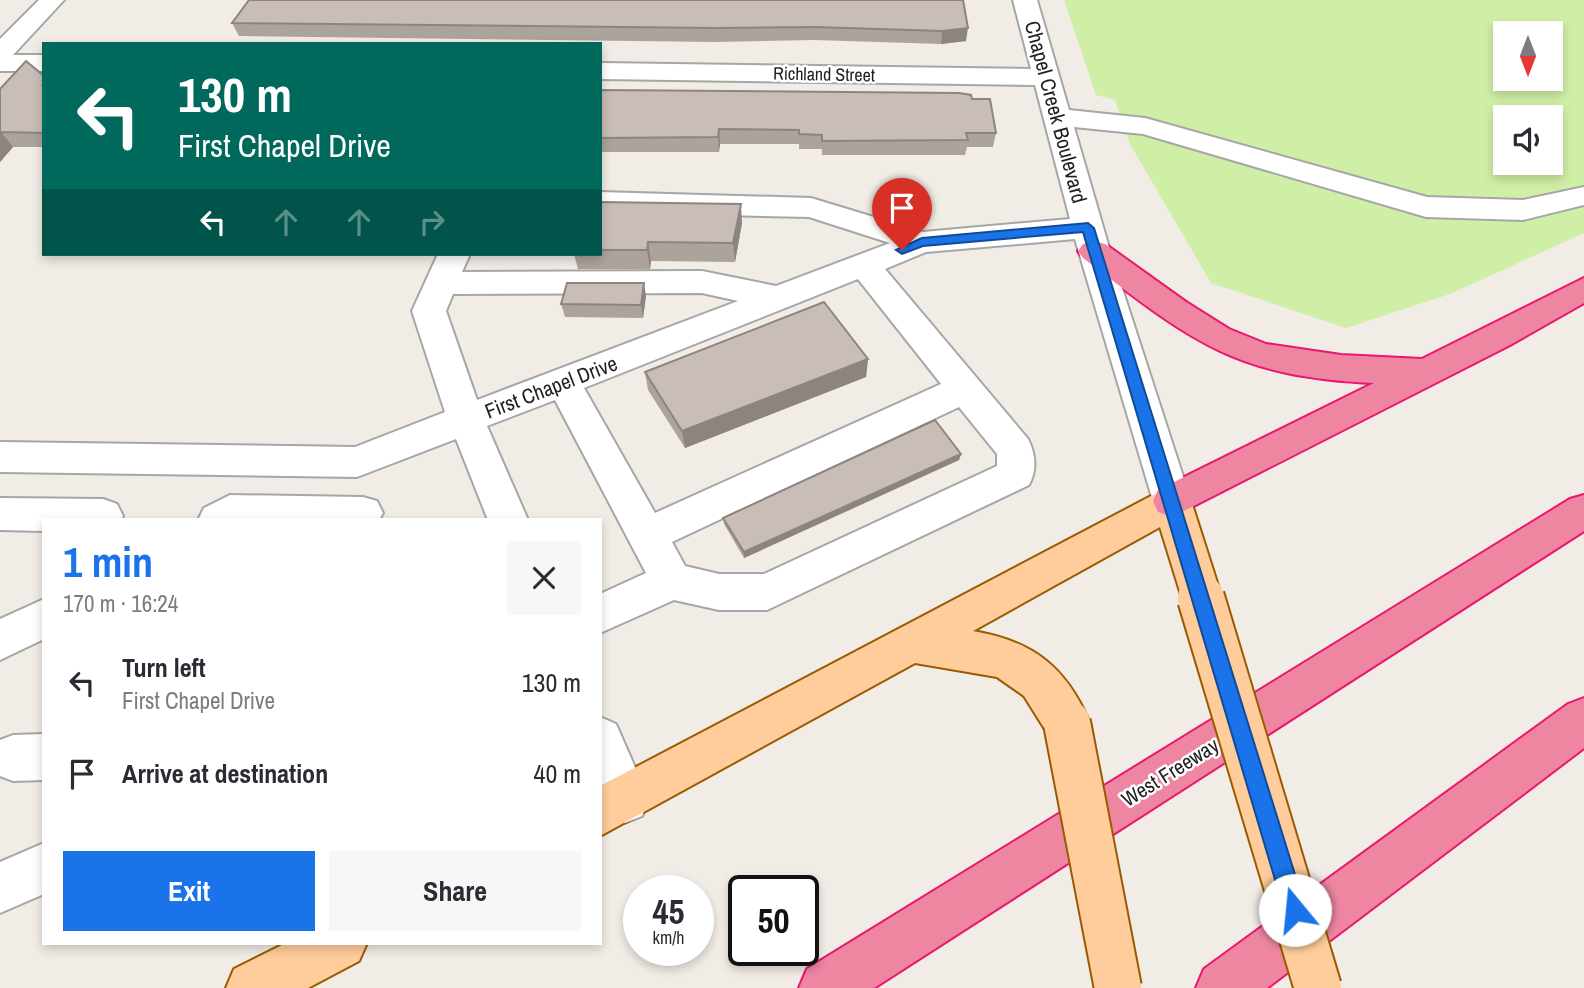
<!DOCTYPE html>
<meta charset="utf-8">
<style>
:root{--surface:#fff;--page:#f7f7f7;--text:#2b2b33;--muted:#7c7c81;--accent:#1a73e8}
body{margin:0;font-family:"Archivo Narrow",sans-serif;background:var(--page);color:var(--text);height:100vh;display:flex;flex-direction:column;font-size:26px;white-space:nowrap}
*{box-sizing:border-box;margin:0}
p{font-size:23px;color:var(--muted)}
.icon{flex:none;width:38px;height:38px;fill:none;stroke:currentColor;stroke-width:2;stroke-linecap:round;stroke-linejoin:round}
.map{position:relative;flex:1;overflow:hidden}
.panel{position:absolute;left:42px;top:518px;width:560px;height:427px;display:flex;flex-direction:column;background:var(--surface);border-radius:0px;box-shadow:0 4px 10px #0003}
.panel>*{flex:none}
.banner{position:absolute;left:42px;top:42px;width:560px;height:214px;border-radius:0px;box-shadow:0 4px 10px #0003;background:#00695c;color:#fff;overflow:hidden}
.needle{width:46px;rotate:180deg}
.fabs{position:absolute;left:1493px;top:21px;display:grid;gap:14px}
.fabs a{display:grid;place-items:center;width:70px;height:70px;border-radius:0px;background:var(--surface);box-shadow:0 4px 10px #0003;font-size:35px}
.speed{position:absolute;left:623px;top:875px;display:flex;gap:14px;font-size:35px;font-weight:700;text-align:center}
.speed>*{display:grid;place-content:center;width:91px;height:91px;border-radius:50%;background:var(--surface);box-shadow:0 4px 10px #0003;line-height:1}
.speed small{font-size:18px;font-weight:400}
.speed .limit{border:4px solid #111;border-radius:10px;background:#fff;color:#111}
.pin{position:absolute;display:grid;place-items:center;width:60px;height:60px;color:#fff;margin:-72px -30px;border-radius:50% 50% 50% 0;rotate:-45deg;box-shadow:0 0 7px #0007}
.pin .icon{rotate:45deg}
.me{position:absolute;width:77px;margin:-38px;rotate:343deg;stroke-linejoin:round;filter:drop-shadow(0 0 5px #0008)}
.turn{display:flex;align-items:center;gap:24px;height:147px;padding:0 21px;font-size:32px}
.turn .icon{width:91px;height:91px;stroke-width:2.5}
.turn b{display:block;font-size:49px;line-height:60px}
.lanes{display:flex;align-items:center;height:66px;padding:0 21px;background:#0003;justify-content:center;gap:35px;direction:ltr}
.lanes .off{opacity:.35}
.round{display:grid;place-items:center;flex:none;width:74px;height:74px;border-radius:0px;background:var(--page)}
.summary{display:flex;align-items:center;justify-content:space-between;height:119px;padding:0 21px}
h1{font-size:42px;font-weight:800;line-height:52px;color:var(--accent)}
.cta{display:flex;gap:14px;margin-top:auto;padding:14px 21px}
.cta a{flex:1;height:80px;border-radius:0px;background:var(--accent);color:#fff;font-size:28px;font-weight:800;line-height:80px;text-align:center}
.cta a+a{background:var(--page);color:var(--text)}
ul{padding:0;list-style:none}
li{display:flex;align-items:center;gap:21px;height:91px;padding:0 21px}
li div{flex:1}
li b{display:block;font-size:26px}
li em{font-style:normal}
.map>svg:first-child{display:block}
.grass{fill:#d0efa6;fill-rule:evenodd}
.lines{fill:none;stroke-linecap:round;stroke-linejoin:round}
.minor-casing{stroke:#a6a6a6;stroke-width:4}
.major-casing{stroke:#9a5b00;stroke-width:4}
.highway-casing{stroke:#ea1770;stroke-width:4}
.minor{fill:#fff;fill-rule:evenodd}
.major{fill:#ffcc9b;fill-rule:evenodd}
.highway{fill:#ee86a2;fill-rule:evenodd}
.major-bridge-casing{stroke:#9a5b00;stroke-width:50;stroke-linecap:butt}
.major-bridge{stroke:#ffcc9b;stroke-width:46}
.wall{fill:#ada39d}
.shaded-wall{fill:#8d8480}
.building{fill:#c9bdb7;stroke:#8d8480;stroke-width:2}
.route{fill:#1a73e8;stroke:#114b97;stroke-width:2}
.labels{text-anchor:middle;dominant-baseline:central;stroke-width:5;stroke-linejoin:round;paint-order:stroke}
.far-street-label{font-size:18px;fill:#1f1f1f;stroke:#fff}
.street-label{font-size:21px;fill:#1f1f1f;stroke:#fff}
</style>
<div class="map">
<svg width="1584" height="988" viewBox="0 0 1584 988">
<rect width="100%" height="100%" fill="#f1ece5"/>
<path class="grass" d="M1064,0H1584V233L1450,294L1346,328L1211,283L1130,144L1115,100L1096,95ZM1505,33H1550V79H1505ZM1505,117H1550V163H1505Z"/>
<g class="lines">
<defs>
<path id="minor" d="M39,0H64L13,55H44V71H0V39Z
M1013,0H1037L1069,110L1145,118L1427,197L1523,200L1584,187V205L1523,220L1426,217L1143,134L1074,127L1110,251L1191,501L1186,512L1172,517L1158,512L1153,501L1075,239L926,252L885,269L1028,439C1036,455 1037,470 1029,485L767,610H719L674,600L600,633V594L646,573L555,400L487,426L528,520H488L456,439L357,477L0,472V442L355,447L445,412L412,311L438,254H470L462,272L702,271L776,286L890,243L809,217L600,212V192L811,198L923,232L1070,219L1035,85L600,79V63L1031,69ZM858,279L941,384L655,513L584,388ZM702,293L738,301L477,400L446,311L453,294ZM959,407L997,454V466L764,574H719L685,566L672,542Z
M230,495L363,497L377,501L383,513L379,520H198L204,508Z
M0,498L103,499L117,504L123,516L121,520H44V531L0,530Z
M44,599V639L0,660V619Z
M600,717L616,724L649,799L642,816L625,823L608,816L600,797Z
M44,734V780L13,781L0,776V740L13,735Z
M44,843V894L0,913V862Z"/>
<path id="major" d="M1172,485L1186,490L1191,501L1222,598L1216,611L1201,617L1186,611L1160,527L973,631C1033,641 1066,667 1090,723L1083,739L1067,745L1051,739L1024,696L997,677L915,663L600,836V786Z
M286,943H367L359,961L308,988H226L234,969Z"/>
<path id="highway" d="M1094,241L1105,244L1186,302L1229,329L1266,344L1341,355L1422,359L1584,278V303L1510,345L1172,517L1158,512L1153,501L1158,490L1374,383C1234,377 1190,340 1083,258L1078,251L1083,244Z
M1584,495V531L874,988H799L807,969L1570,499Z
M1584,698V748L1267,988H1196L1204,969L1568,704Z"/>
</defs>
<use href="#minor" class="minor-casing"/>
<use href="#major" class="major-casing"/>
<use href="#highway" class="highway-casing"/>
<use href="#minor" class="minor"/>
<use href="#major" class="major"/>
<use href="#highway" class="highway"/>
<defs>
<path id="major-bridge" d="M1201,598L1318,988
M1067,723L1118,988"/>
</defs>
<use href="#major-bridge" class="major-bridge-casing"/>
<use href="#major-bridge" class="major-bridge"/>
</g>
<path class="wall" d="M963,0L966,41L941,44L814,40L717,42L239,36L232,23Z
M44,76V147H13L0,162V89Z
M600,90L972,99L996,133L993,147H967L965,155H822V149H799V144H720L719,152H600Z
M600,202L742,223L735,262L651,261L650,269H578L574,254H600Z
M646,296L643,318L565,317L561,304Z
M868,359L866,377L685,448L648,390L645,372Z
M961,454L959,460L744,558L724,524L723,518Z"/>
<path class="shaded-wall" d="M968,28L966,41L941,44L942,31Z
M719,129L720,144L719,152L718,137Z
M1,132L13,147L0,162V134Z
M741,204L742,223L735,262L733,243Z
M648,242L651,261L650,269L647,250Z
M644,283L646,296L643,318L641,305Z
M868,359L866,377L685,448L682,431Z
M961,454L959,460L744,558V552Z"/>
<path class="building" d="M249,0H963L968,28L942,31L815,27L716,28L232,23Z
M26,61L44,76V84L43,85H44V133L1,132L0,134V89Z
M600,90L959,93L971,95L972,99H990L996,133H966L968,140L822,141V135L799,134V130L719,129L718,137L600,138Z
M600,202L741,204L733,243L648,242L647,250H600Z
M567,283H644L641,305L561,304Z
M824,302L868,359L682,431L645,372Z
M935,420L961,454L744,552L723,518Z"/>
<path class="route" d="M1088,223L1094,228L1306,910L1302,917L1295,921L1288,917L1284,910L1083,232L923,246L902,254L896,250L922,238Z"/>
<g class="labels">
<g class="far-street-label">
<text transform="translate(824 74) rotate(1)">Richland Street</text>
</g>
<g class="street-label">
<text transform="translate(1056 112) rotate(75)">Chapel Creek Boulevard</text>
<text transform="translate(551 387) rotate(-21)">First Chapel Drive</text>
<text transform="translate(1170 772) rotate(-32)">West Freeway</text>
</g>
</g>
</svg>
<div class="fabs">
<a><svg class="needle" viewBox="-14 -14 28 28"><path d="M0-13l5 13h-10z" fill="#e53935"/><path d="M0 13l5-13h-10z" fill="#7c7c81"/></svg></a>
<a><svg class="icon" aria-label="sound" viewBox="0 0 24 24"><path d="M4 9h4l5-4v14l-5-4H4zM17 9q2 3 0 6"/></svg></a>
</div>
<div class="speed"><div>45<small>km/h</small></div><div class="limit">50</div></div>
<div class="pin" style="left:902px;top:250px;background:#d93025"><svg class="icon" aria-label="arrive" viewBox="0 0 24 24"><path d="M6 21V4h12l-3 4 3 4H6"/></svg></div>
<svg class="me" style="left:1295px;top:910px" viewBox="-20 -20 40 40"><circle r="19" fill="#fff"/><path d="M0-13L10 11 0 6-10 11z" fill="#1a73e8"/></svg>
<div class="banner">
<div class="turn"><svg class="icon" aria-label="left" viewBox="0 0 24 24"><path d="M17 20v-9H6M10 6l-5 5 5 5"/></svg><div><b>130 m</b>First Chapel Drive</div></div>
<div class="lanes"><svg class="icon" aria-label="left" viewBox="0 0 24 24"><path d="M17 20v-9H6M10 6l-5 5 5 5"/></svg><svg class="icon off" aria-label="ahead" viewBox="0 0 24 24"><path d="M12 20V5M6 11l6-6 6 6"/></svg><svg class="icon off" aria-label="ahead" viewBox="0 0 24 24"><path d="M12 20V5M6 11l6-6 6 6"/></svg><svg class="icon off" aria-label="right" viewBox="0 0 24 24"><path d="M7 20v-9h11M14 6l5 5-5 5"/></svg></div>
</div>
<section class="panel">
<div class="summary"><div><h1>1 min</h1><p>170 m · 16:24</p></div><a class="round"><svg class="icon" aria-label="close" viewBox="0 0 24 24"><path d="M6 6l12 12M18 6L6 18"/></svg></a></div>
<ul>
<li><svg class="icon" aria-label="left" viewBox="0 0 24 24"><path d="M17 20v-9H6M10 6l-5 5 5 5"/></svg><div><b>Turn left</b><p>First Chapel Drive</p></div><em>130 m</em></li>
<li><svg class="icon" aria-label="arrive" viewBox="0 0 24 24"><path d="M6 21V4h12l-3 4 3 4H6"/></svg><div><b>Arrive at destination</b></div><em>40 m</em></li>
</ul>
<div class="cta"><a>Exit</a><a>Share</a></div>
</section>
</div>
